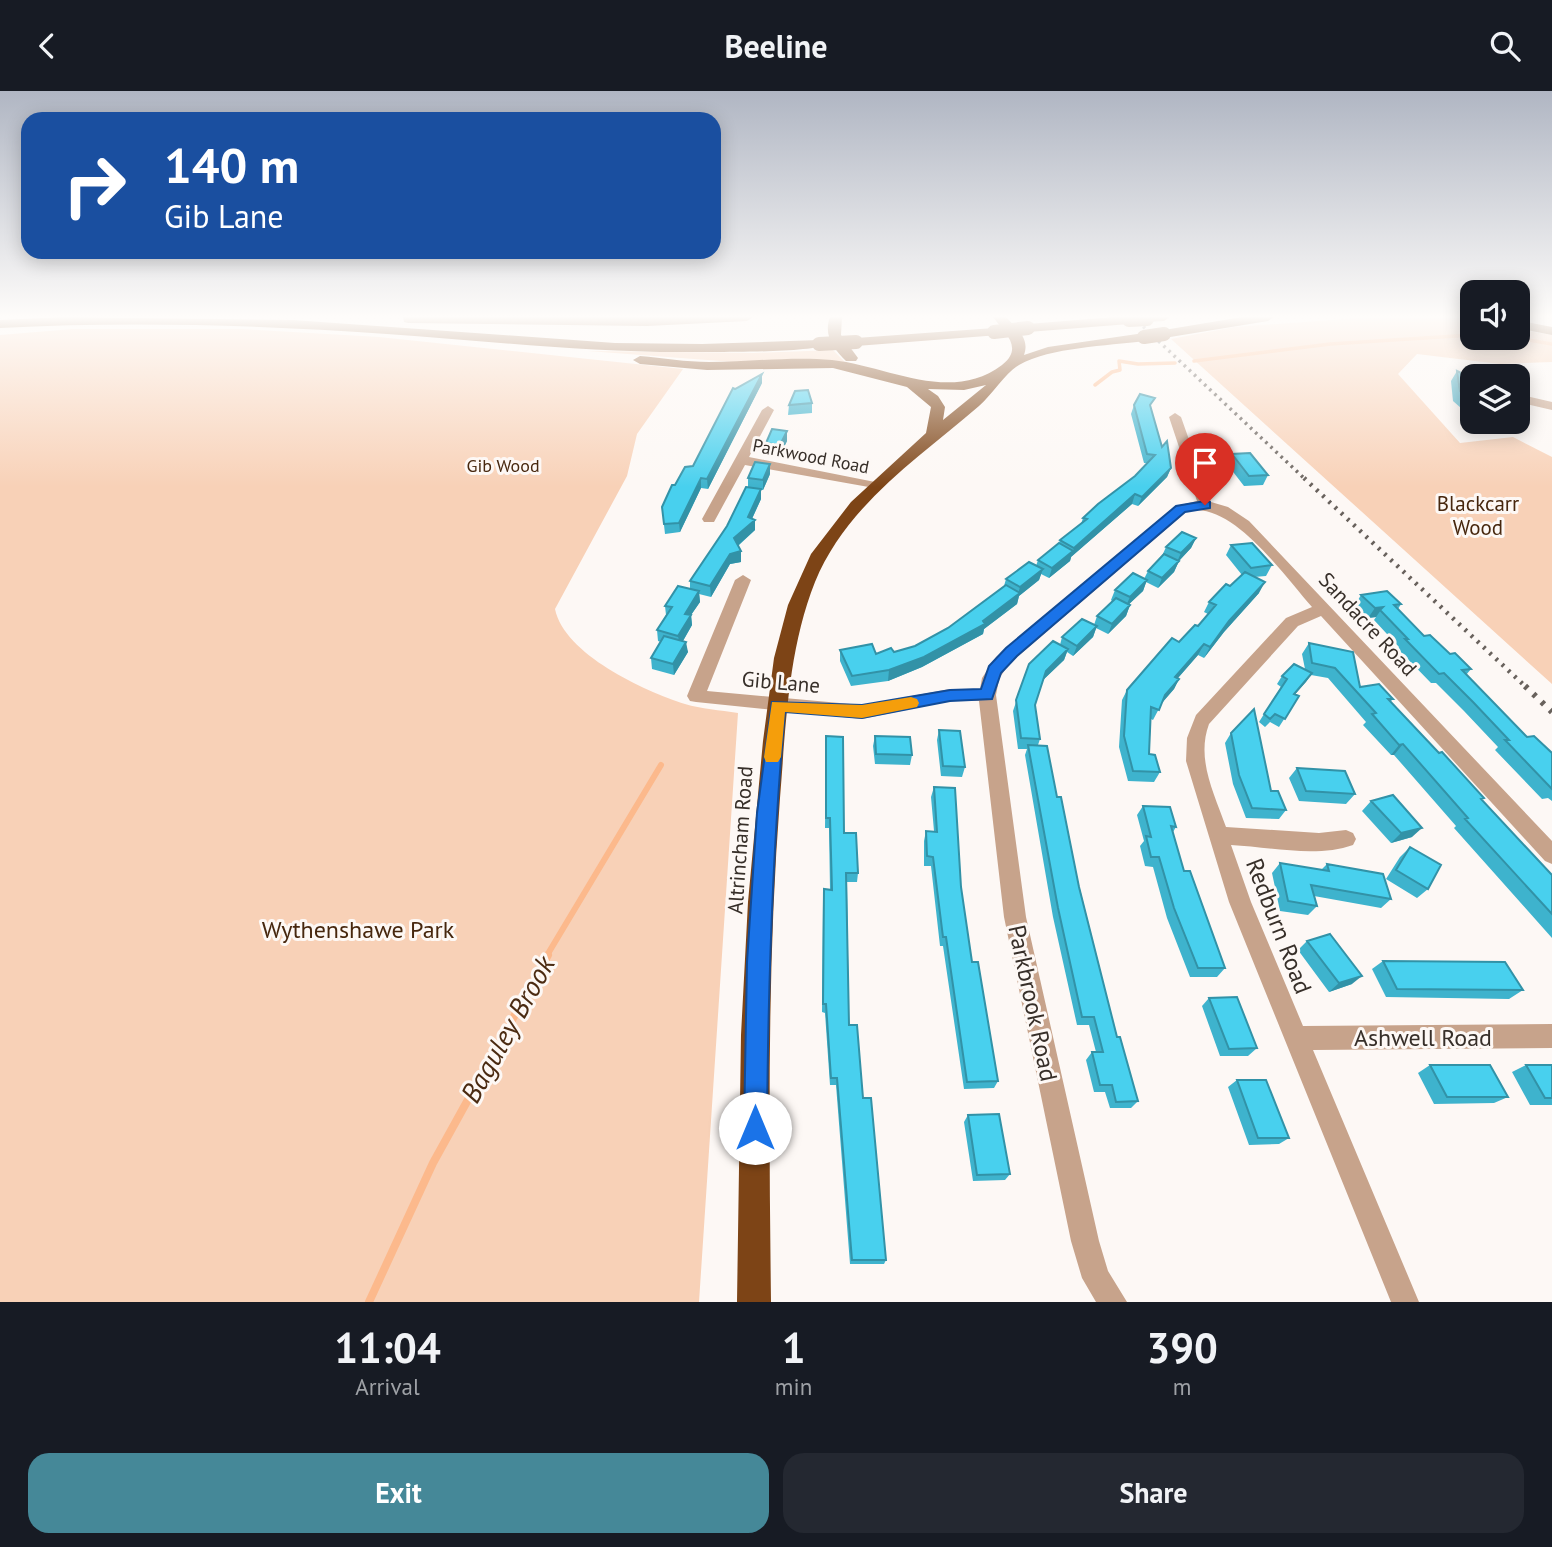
<!DOCTYPE html>
<style>
:root{--surface:#171b24;--page:#242831;--text:#f1f3f6;--muted:#9ea1a6;--accent:#458898}
body{margin:0;font-family:"PT Sans",sans-serif;background:var(--page);color:var(--text);height:100vh;display:flex;flex-direction:column;font-size:26px;white-space:nowrap}
*{box-sizing:border-box;margin:0}
p{font-size:23px;color:var(--muted)}
.icon{flex:none;width:38px;height:38px;fill:none;stroke:currentColor;stroke-width:2;stroke-linecap:round;stroke-linejoin:round}
.map{position:relative;height:1211px;overflow:hidden}
.side{display:flex;flex-direction:column;background:var(--surface);flex:1}
.side>*{flex:none}
.hud{position:absolute;left:21px;top:21px;width:700px;height:147px;border-radius:21px;box-shadow:0 4px 18px #0003;background:#1a4fa0;color:#fff;overflow:hidden}
.fabs{position:absolute;left:1460px;top:189px;display:grid;gap:14px}
.fabs a{display:grid;place-items:center;width:70px;height:70px;border-radius:14px;background:var(--surface);box-shadow:0 4px 18px #0003;font-size:35px}
.pin{position:absolute;display:grid;place-items:center;width:60px;height:60px;color:#fff;margin:-72px -30px;border-radius:50% 50% 50% 0;rotate:-45deg;box-shadow:0 0 7px #0007}
.pin .icon{rotate:45deg}
.me{position:absolute;width:77px;margin:-38px;rotate:0deg;stroke-linejoin:round;filter:drop-shadow(0 0 5px #0008)}
.turn{display:flex;align-items:center;gap:24px;height:147px;padding:0 28px;font-size:32px}
.turn .icon{width:91px;height:91px;stroke-width:2.5}
.turn b{display:block;font-size:49px;line-height:60px}
.eta{display:flex;justify-content:space-evenly;align-items:center;height:119px;text-align:center}
.eta b{font-size:42px;font-weight:700;line-height:49px}
.primary-button{display:flex;gap:14px;margin-top:auto;padding:14px 28px}
.primary-button a{flex:1;height:80px;border-radius:21px;background:var(--accent);color:#fff;font-size:28px;font-weight:700;line-height:80px;text-align:center}
.primary-button a+a{background:var(--page);color:var(--text)}
header{display:flex;justify-content:space-between;align-items:center;height:91px;padding:0 28px;background:var(--surface);font-size:32px;font-weight:700}
.map>svg:first-child{display:block}
.green{fill:#f8d1b7}
.lines{fill:none;stroke-linecap:round;stroke-linejoin:round}
.stream-far2{stroke:#fcb98c;stroke-width:3.5}
.stream-far1{stroke:#fcb98c;stroke-width:6}
.stream{stroke:#fcb98c;stroke-width:8}
.street{fill:#c7a38b;fill-rule:evenodd}
.highway{fill:#7d4416;fill-rule:evenodd}
.rail-far2{stroke:#68615c;stroke-width:3.5;stroke-dasharray:2.5 4.5;stroke-linecap:butt}
.rail-far1{stroke:#68615c;stroke-width:4.5;stroke-dasharray:2.5 6;stroke-linecap:butt}
.rail{stroke:#68615c;stroke-width:6;stroke-dasharray:3.5 8;stroke-linecap:butt}
.highway-bridge{stroke:#7d4416;stroke-width:14}
.wall{fill:#3eb3cd}
.shaded-wall{fill:#3292a7}
.building{fill:#48d0ee;stroke:#3292a7;stroke-width:2}
.route{fill:#1a73e8;stroke:#114b97;stroke-width:2}
.slow{fill:#f59e0b}
.labels{text-anchor:middle;dominant-baseline:central;stroke-width:6;stroke-linejoin:round;paint-order:stroke}
.far-street-label{font-size:18px;fill:#372f29;stroke:#fdf8f5}
.far-park-label{font-size:18px;fill:#47270e;stroke:#fdf8f5}
.park-label{font-size:21px;fill:#47270e;stroke:#fdf8f5}
.street-label{font-size:21px;fill:#372f29;stroke:#fdf8f5}
.near-street-label{font-size:24px;fill:#372f29;stroke:#fdf8f5}
.near-park-label{font-size:24px;fill:#47270e;stroke:#fdf8f5}
.near-water-label{font-size:28px;font-style:italic;fill:#4b2b12;stroke:#fdf8f5}
</style>
<header><svg class="icon" aria-label="back" viewBox="0 0 24 24"><path d="M15 5l-7 7 7 7"/></svg>Beeline<svg class="icon" aria-label="search" viewBox="0 0 24 24"><circle cx="10" cy="10" r="6"/><path d="M15 15l6 6"/></svg></header>
<div class="map">
<svg width="1552" height="1211" viewBox="0 0 1552 1211">
<rect width="100%" height="100%" fill="#fdf8f5"/>
<path class="green" d="M1373,226H1459L1472,229V247H1517V238L1552,244V271L1500,273L1417,263L1398,283L1460,352L1513,346L1552,366V593L1171,248L1234,236Z
M73,238H242L379,246L683,278L637,343L627,385L555,518C564,563 644,600 685,613C701,618 720,619 738,622L699,1211H0V244Z
M833,259L845,271L809,268L747,272L588,260L754,262Z"/>
<g class="lines">
<path class="stream-far2" d="M1517,247L1552,253
M1194,270L1330,253L1472,244
M1095,294L1112,281L1120,279L1119,270L1138,273L1175,272"/>
<path class="stream-far1" d="M546,866L661,674"/>
<path class="stream" d="M369,1211L433,1072L548,864"/>
<path class="street" d="M1517,303L1552,311V319L1517,311Z
M768,315L774,319L749,366L875,391L882,395L880,398L745,374L714,431H704L702,428L762,319Z
M1175,322L1181,326L1211,411L1228,416L1249,430L1552,750V773L1545,770L1321,525L1298,535L1209,633C1196,668 1214,702 1226,736L1319,742L1346,739L1353,742L1356,748L1353,754C1317,767 1269,756 1231,754L1251,811L1303,935L1552,933V957L1313,959L1419,1211H1391L1229,811L1186,670L1187,647L1196,624L1286,527L1312,516C1285,486 1230,406 1186,421L1008,574L999,588L996,604L1026,826L1099,1150L1108,1180L1127,1211H1096L1082,1187L1071,1150L1004,826L979,610H950L862,628L696,611L690,610L687,605L735,489L743,484L751,489L707,600L862,614L950,598H980L982,587L996,566L1176,415L1197,410L1169,326Z"/>
<path class="highway" d="M63,226L293,229L615,252L702,253L819,249L826,253C815,262 715,261 694,261C591,262 490,250 387,243C258,234 129,230 0,237V229Z
M403,226H753L747,230L647,235L408,232L404,231Z
M830,226H842L841,244L858,267L856,270H846C834,258 823,245 830,226Z
M993,226H1006C1017,238 1030,247 1024,264L1048,256L1144,242L1150,246L1144,250C1107,255 1051,256 1019,274C1005,282 993,303 979,315C919,367 847,413 815,491C788,559 786,634 780,707C767,875 769,1043 771,1211H737L741,944L748,811L763,650L774,567L788,514L811,463L851,411L926,342L931,316L907,296L833,277L707,279L640,273L633,269L640,265C663,267 686,271 709,271C750,271 792,265 832,269C888,275 950,313 1002,274C1024,257 1005,242 993,226ZM986,294L943,329L945,316L938,305L928,298L964,299Z
M1113,226H1134L1135,229L1129,233L1028,241L1022,237L1028,233Z
M1142,226H1170L1164,230L1143,231Z
M1242,226H1274L1268,230L1164,247L1158,243L1164,239Z
M1517,229L1552,236V244L1517,237Z
M994,237L1000,241L999,244L856,255L849,251L856,247Z"/>
<path class="rail-far2" d="M1133,226L1306,389"/>
<path class="rail-far1" d="M1304,387L1527,597"/>
<path class="rail" d="M1525,595L1552,621"/>
<path class="highway-bridge" d="M1129,229L1147,228
M994,241L1028,237
M1144,246L1164,243
M819,253L856,251"/>
</g>
<path class="wall" d="M1457,280L1472,287V317H1461L1453,310L1451,290Z
M762,292L708,398L701,397L680,441L665,443L662,416L675,394L693,375L735,298Z
M812,312V322L788,324L789,314Z
M1134,314L1151,317L1162,356L1171,377L1167,386L1138,415L1132,413L1071,466L1070,470L1049,487L1041,483L1039,489L1019,505L1017,513L984,538L983,543L922,576L888,590L851,595L840,570V559L876,563L894,561L915,555L948,537L1004,495L1006,488L1036,475L1038,469L1059,452L1060,449L1081,433L1083,427L1135,385L1148,372H1144L1131,323Z
M787,350L780,364L766,362V352Z
M1232,363L1268,384L1263,394L1244,395L1227,373Z
M770,383L763,399H761V408L752,428L755,429V439L738,455L741,460V471L730,473L711,506L699,503L700,511L691,524L692,534L683,550L688,561L674,584L652,578L651,567L661,551L658,550L657,539L666,524L665,515L690,498V490L727,435L748,396V387Z
M1196,447L1191,457L1179,470L1174,481L1158,497L1146,491L1143,500L1129,513L1130,514L1126,525L1108,543L1096,537L1093,546L1073,565L1067,561L1064,569L1042,590L1035,614L1040,648L1038,654L1057,706L1117,946L1138,1010L1131,1017H1110L1105,1001H1094L1086,969L1092,961H1096L1089,934H1077L1053,826L1025,664L1027,658H1018L1013,620L1029,573L1060,554L1062,546L1094,534L1097,525L1112,510L1111,509L1115,499L1144,488L1148,480L1162,465L1166,456Z
M1231,454L1272,474L1266,485L1254,486L1259,502L1224,541L1204,567L1198,564L1178,587L1179,588L1174,598L1162,612L1153,629L1151,628L1149,663L1160,681L1154,691L1128,690L1119,656L1122,609L1127,599L1198,535L1208,523L1204,521L1209,511L1230,495L1242,484L1226,464Z
M1361,504L1401,513L1398,518L1424,545L1471,578L1466,584L1527,646L1552,662V710L1548,707L1542,708L1495,659L1498,656L1464,620L1436,592H1431L1398,558L1399,556L1374,529L1376,526L1368,527L1355,514Z
M1309,552L1360,596L1393,608L1390,611L1439,662L1484,707L1482,709L1552,784V847L1454,737L1456,735L1394,664H1391L1363,634L1366,631L1328,587L1311,584L1295,603L1299,605L1279,636L1270,631L1265,636L1259,631L1281,596L1277,593L1282,585L1305,578L1302,563Z
M939,639L965,676L962,686L941,685L937,649Z
M1231,642L1271,700L1286,719L1279,728L1246,727L1233,693L1225,652Z
M826,645L844,742L858,782L857,791H847L849,934L863,1007L886,1169L884,1173H850L836,994H830L825,922L822,921L823,808L824,798L830,799L829,737H825Z
M875,645L912,664L910,674L875,673L873,655Z
M1297,677L1355,703L1346,713L1299,710L1289,687Z
M934,696L961,796L972,871L998,990L994,997L964,998L943,855H940L931,775H924V750L926,740H934L931,706Z
M1371,710L1412,746L1391,752L1362,720Z
M1143,715L1176,736L1173,741L1184,780L1225,877L1217,886H1190L1167,827L1153,776L1145,775L1140,755L1144,750L1137,724Z
M1410,756L1428,798L1417,807L1386,788L1400,766Z
M1280,772L1321,779L1327,773L1391,808L1381,817L1314,805L1317,815L1308,824L1280,820L1272,782Z
M1307,850L1352,893L1329,901L1298,859Z
M1383,870L1523,899L1509,908L1386,906L1372,878Z
M1209,907L1257,957L1248,965H1220L1202,915Z
M1430,974L1508,1006L1494,1012L1434,1013L1418,982Z
M1526,974H1552V1014H1530L1512,981Z
M1237,989L1289,1047L1279,1053L1249,1054L1228,996Z
M968,1024L1010,1083L1005,1089L973,1090L964,1031Z"/>
<path class="shaded-wall" d="M762,283V292L708,398L707,388Z
M787,340V350L780,364V354Z
M770,373V383L763,399V389Z
M1171,377L1167,386L1138,415L1142,406Z
M701,387V397L680,441L679,432Z
M761,398V408L749,434L755,429V439L734,458V447L748,426Z
M1135,403L1132,413L1071,466L1074,457Z
M1196,447L1191,457L1176,473L1181,462Z
M741,460V471L730,473L711,506L710,495L730,463Z
M1073,460L1070,470L1049,487L1052,477Z
M1179,470L1174,481L1158,497L1162,487Z
M1043,478L1039,489L1019,505L1017,513L984,538L983,543L922,576L888,590L889,579L983,530L1018,503L1020,496Z
M1147,489L1143,500L1125,517L1130,506Z
M1265,491L1259,502L1224,541L1204,567L1210,556L1229,530Z
M699,500L700,511L691,524L692,534L680,555L678,545L685,523Z
M1130,514L1126,525L1108,543L1112,533Z
M1383,516L1376,526L1368,527L1375,517Z
M1097,535L1093,546L1073,565L1077,555Z
M686,551L688,561L674,584L673,573Z
M1204,553L1198,564L1170,596L1175,586Z
M1068,558L1064,569L1042,590L1046,580Z
M1312,582L1306,591L1288,611L1294,603Z
M1179,588L1174,598L1160,614L1165,604Z
M1403,653L1394,664H1391L1399,654Z
M1422,737L1412,746L1391,752L1401,742Z
M1362,885L1352,893L1329,901L1339,892Z"/>
<path class="building" d="M1457,280L1472,287V307H1467L1460,300Z
M762,283L707,388L701,387L679,432L664,433L662,416L672,394H675L685,376L693,375L733,297L735,298Z
M808,299L812,312L789,314L795,300Z
M1140,303L1155,307L1150,314L1162,356L1167,350L1171,377L1142,406L1135,403L1074,457L1060,449L1087,428L1083,427L1098,413L1135,385L1155,364L1147,363L1134,314Z
M772,338L787,340L780,354L766,352Z
M1250,362L1268,384L1249,385L1232,363Z
M755,371L770,373L763,389L748,387Z
M746,396L761,398L748,426L755,429L734,447L741,460L730,463L710,495L690,490L727,435Z
M1182,441L1196,447L1181,462L1166,456Z
M1059,452L1073,460L1052,477L1038,469Z
M1252,452L1272,474L1251,477L1231,454Z
M1164,463L1179,470L1162,487L1148,480Z
M1029,471L1043,478L1020,496L1006,488Z
M1245,481L1265,491L1229,530L1210,556L1204,553L1175,586L1179,588L1165,604L1159,619L1151,616L1149,663L1155,664L1160,681L1133,680L1124,645L1127,599L1172,547L1179,551L1195,534L1198,535L1216,514L1209,511L1226,493L1230,495Z
M1133,482L1147,489L1130,506L1115,499Z
M1006,494L1020,502L983,530L985,533L924,566L889,579L852,585L840,559L872,553L876,563L891,557L894,561L915,555L948,537Z
M678,495L699,500L685,523L691,524L678,545L657,539L672,516L665,515Z
M1387,500L1401,513L1394,514L1424,545L1430,544L1450,563L1455,562L1471,578L1462,579L1527,646L1534,645L1552,662V698L1505,649H1509L1473,611L1444,582L1439,583L1405,548H1408L1380,519L1383,516L1375,517L1361,504Z
M1116,507L1130,514L1112,533L1097,525Z
M1082,528L1097,535L1077,555L1062,546Z
M664,545L686,551L673,573L651,567Z
M1053,550L1068,558L1046,580L1035,614L1040,648L1021,647L1016,609L1029,573Z
M1309,552L1353,561L1360,596L1379,593L1393,608H1388L1439,662L1442,661L1484,707L1481,708L1552,784V823L1465,728L1468,727L1403,653L1399,654L1372,623L1376,622L1335,577L1312,572Z
M1294,573L1312,582L1294,603L1299,605L1285,628L1275,623L1270,628L1264,623L1287,588L1282,585Z
M1254,618L1271,700H1278L1286,719L1252,717L1239,684L1231,642Z
M939,639L960,640L965,676L943,675Z
M826,645L843,646L844,742H856L858,782H846L849,934H857L863,1007H871L886,1169H852L837,987H831L826,913H823L824,798L832,799L830,727H826Z
M875,645L910,646L912,664L876,663Z
M1028,654L1047,655L1057,706H1061L1079,796L1117,946H1120L1138,1010L1116,1011L1112,994H1100L1092,961H1103L1094,926H1082L1058,817Z
M1297,677L1345,680L1355,703L1306,700Z
M934,696L955,697L961,796L972,871H978L998,990L967,991L946,846H943L933,766L927,765L926,740L937,741Z
M1393,704L1422,737L1401,742L1371,710Z
M1143,715L1170,716L1176,736L1171,735L1184,780H1190L1225,877H1198L1174,817L1159,766H1151L1146,745L1151,746Z
M1410,756L1441,774L1428,798L1396,779Z
M1280,772L1329,780L1327,773L1383,783L1391,808L1311,794L1317,815L1288,810Z
M1330,843L1362,885L1339,892L1307,850Z
M1383,870L1505,871L1523,899L1397,898Z
M1237,906L1257,957L1229,958L1209,907Z
M1430,974H1490L1508,1006H1447Z
M1526,974H1552V1007H1545Z
M1237,989H1266L1289,1047H1258Z
M999,1023L1010,1083L977,1084L968,1024Z"/>
<linearGradient id="sky" x2="0" y2="1"><stop stop-color="#b0b6c3"/><stop offset="0.57" stop-color="#fefcfa"/><stop offset="1" stop-color="#fefcfa" stop-opacity="0"/></linearGradient>
<rect width="1552" height="396" fill="url(#sky)"/>
<path class="route" d="M1205,410L1210,411V417L1185,421L1017,565L1001,582L992,608L950,610L862,627L785,621C772,760 768,898 767,1037L764,1045L755,1048L747,1045L744,1037L747,871L757,722L772,611L862,614L950,599L981,598L989,575L1006,557L1176,415Z"/>
<path class="slow" d="M911,606L917,608L919,612L917,616L862,627L785,621L781,666L778,671H766L764,666L772,611L862,614Z"/>
<g class="labels">
<g class="far-street-label">
<text transform="translate(811 365) rotate(11)">Parkwood Road</text>
</g>
<g class="far-park-label">
<text x="503" y="374">Gib Wood</text>
</g>
<g class="park-label">
<text x="1478" y="412">Blackcarr<tspan x="1478" dy="24">Wood</tspan></text>
</g>
<g class="street-label">
<text transform="translate(1368 533) rotate(47)">Sandacre Road</text>
<text transform="translate(781 591) rotate(5)">Gib Lane</text>
<text transform="translate(740 749) rotate(-86)">Altrincham Road</text>
</g>
<g class="near-street-label">
<text transform="translate(1279 835) rotate(69)">Redburn Road</text>
<text transform="translate(1033 912) rotate(78)">Parkbrook Road</text>
<text x="1423" y="946">Ashwell Road</text>
</g>
<g class="near-park-label">
<text x="358" y="838">Wythenshawe Park</text>
</g>
<g class="near-water-label">
<text transform="translate(507 938) rotate(-61)">Baguley Brook</text>
</g>
</g>
</svg>
<div class="fabs">
<a><svg class="icon" aria-label="sound" viewBox="0 0 24 24"><path d="M4 9h4l5-4v14l-5-4H4zM17 9q2 3 0 6"/></svg></a>
<a><svg class="icon" aria-label="layers" viewBox="0 0 24 24"><path d="M12 4l9 5-9 5-9-5zM3 14l9 5 9-5"/></svg></a>
</div>
<div class="pin" style="left:1205px;top:414px;background:#d93025"><svg class="icon" aria-label="arrive" viewBox="0 0 24 24"><path d="M6 21V4h12l-3 4 3 4H6"/></svg></div>
<svg class="me" style="left:755px;top:1037px" viewBox="-20 -20 40 40"><circle r="19" fill="#fff"/><path d="M0-13L10 11 0 6-10 11z" fill="#1a73e8"/></svg>
<div class="hud">
<div class="turn"><svg class="icon" aria-label="right" viewBox="0 0 24 24"><path d="M7 20v-9h11M14 6l5 5-5 5"/></svg><div><b>140 m</b>Gib Lane</div></div>
</div>
</div>
<section class="side">
<div class="eta">
<div><b>11:04</b><p>Arrival</p></div>
<div><b>1</b><p>min</p></div>
<div><b>390</b><p>m</p></div>
</div>
<div class="primary-button"><a>Exit</a><a>Share</a></div>
</section>
